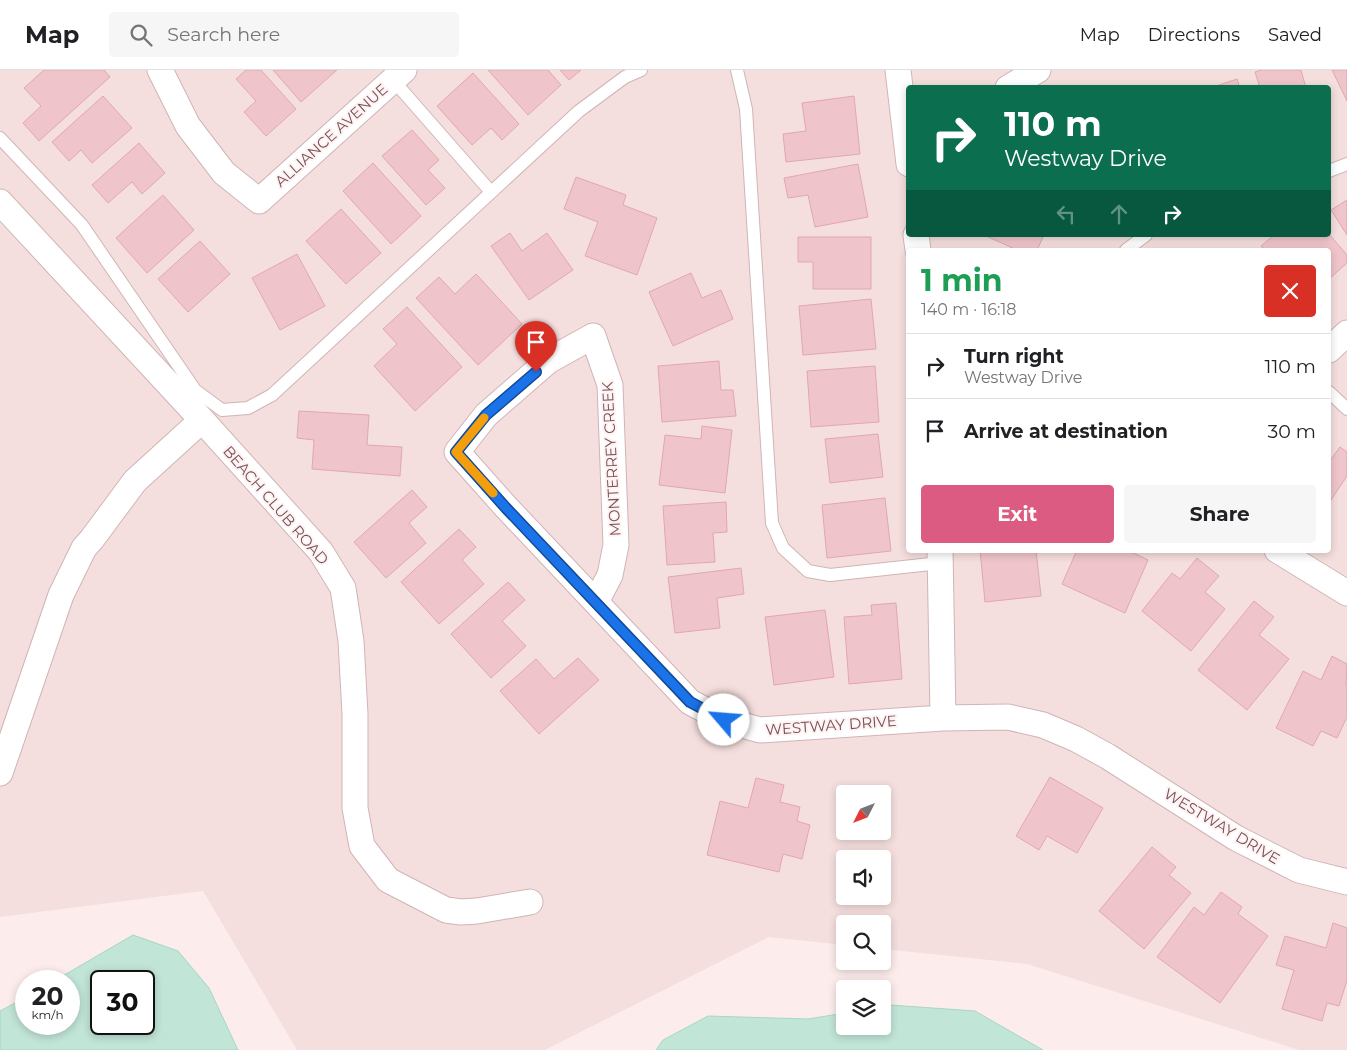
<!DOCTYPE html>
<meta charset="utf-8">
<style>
:root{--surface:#fff;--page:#f6f6f6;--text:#202124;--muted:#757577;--line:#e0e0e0;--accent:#dc5b82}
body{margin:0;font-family:Montserrat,sans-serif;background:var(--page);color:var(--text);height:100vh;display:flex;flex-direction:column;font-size:19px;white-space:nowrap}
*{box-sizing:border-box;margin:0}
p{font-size:16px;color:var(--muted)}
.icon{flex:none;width:28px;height:28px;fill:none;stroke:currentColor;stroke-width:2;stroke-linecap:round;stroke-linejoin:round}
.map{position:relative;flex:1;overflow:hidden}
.side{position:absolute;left:906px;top:178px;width:425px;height:305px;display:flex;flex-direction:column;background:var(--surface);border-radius:5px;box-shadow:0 2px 8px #0003}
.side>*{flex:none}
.banner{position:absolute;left:906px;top:15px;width:425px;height:152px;border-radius:5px;box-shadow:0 2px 8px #0003;background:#0b6e4f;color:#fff;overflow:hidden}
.needle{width:32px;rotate:228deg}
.tools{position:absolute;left:836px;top:715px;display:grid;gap:10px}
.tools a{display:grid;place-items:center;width:55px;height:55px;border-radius:5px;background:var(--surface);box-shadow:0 2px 8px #0003;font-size:25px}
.speed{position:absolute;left:15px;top:900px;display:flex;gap:10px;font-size:25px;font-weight:700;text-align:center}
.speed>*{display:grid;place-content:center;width:65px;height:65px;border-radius:50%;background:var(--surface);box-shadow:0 2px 8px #0003;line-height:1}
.speed small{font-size:12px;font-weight:400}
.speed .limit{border:2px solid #111;border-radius:8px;background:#fff;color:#111}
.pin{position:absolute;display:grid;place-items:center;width:42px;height:42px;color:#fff;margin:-51px -21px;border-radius:50% 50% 50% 0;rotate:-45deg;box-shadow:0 0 5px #0007}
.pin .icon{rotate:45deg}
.me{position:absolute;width:55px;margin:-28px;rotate:297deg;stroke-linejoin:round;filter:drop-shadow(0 0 4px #0008)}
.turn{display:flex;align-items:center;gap:18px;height:105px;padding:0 15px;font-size:22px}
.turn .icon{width:65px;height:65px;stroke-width:2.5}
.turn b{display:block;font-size:35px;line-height:42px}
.lanes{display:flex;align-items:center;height:48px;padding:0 15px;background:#0003;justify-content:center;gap:25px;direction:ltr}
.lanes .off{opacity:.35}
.round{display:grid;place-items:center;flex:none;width:52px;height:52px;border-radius:5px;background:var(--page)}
.overview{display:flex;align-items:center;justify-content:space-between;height:85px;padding:0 15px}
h1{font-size:30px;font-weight:700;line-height:38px;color:#1e9e55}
.action{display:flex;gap:10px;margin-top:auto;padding:10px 15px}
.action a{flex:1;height:58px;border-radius:5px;background:var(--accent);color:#fff;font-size:20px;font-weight:700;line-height:58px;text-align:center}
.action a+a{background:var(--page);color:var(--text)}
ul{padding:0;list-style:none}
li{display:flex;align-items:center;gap:15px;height:65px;padding:0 15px;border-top:1px solid var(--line)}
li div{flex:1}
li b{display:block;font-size:19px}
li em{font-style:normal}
header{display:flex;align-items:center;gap:30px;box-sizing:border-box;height:70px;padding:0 25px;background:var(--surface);border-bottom:1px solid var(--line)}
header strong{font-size:24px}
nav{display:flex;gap:28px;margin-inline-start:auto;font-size:18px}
.search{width:350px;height:45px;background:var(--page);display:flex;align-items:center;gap:12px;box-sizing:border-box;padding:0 18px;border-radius:5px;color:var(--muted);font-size:19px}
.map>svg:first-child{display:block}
.residential{fill:#f5dfde;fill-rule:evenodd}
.water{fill:#c1e5d7;stroke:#a8d6c5;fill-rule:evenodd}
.building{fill:#efc5cb;stroke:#e1a7af}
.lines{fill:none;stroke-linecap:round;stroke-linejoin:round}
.lane-casing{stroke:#d0b4b7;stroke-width:14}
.street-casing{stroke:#d0b4b7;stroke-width:27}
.lane{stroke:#fff;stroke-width:12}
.street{stroke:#fff;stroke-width:25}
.route-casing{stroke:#114b97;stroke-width:12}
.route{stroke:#1a73e8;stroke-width:9}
.slow{stroke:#f59e0b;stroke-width:9}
.labels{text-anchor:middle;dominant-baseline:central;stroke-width:4;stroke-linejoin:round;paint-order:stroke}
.street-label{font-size:15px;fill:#765056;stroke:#fef3f2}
</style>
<header>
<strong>Map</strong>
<div class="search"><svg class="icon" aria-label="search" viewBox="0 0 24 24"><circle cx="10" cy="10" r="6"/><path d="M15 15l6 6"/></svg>Search here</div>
<nav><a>Map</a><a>Directions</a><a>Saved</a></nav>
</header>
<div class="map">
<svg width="1347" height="980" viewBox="0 0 1347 980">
<rect width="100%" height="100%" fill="#fcedec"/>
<path class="residential" d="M0,0H1347V980H1299L1027,894L883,879L882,854H845V875L769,867L545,980H297L203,821L0,847ZM909,18H1329V165H909ZM909,180H1329V480H909ZM845,724H882V761H845ZM845,789H882V826H845Z"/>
<path class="water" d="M133,865L178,881L209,918L238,980H0V941L26,927V954H69V911H54ZM101,911H144V954H101Z
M890,935L975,941L1043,980H656L663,970L708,946L808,949L845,943V956H882L883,936Z"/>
<path class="building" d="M44,0H104L110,7L39,71L23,53L41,36L24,18Z
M246,0H261L296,39L266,66L244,42L256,31L236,9Z
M273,0H337L301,32Z
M488,0H548L561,15L528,45Z
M560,0H581L569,10Z
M1261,0H1301L1306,18H1260L1255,2Z
M1332,0H1347V31Z
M473,3L519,54L502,70L491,58L472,75L437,36Z
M1237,9L1240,18H1210Z
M103,26L132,58L92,93L81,80L69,91L52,72Z
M854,26L860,84L786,92L783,64L806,61L802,33Z
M412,60L439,90L428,100L445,118L426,135L382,86Z
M139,73L165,103L142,124L132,112L108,133L92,115Z
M373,93L421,146L391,174L343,121Z
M858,94L868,147L815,157L808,125L788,128L784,108Z
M576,107L626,125L623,135L657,148L637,205L585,186L598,152L564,139Z
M163,125L194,160L147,203L116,168Z
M1347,130V165L1331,140Z
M341,139L381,183L346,214L306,171Z
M510,163L522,181L547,163L573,200L529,230L491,176Z
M1329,164L1347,185V193L1329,209V180H1265L1261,176L1274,165Z
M984,165H1044L1037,180H1017Z
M798,167H871V219H813V192H798Z
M200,171L230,204L188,242L158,209Z
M297,184L325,236L280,260L252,208Z
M691,203L702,228L721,220L733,249L673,276L649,222Z
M476,204L522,254L478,295L416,228L439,207L455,224Z
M871,229L876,279L803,285L799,236Z
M407,237L462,297L415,341L374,296L397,274L383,259Z
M719,291L721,320H733L736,346L662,352L658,296Z
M875,296L879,352L811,357L807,301Z
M299,341L369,345L367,375L402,377L400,406L312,399L314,370L297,368Z
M702,356L732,360L725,423L659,415L665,365L701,369Z
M878,364L883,407L830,413L825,369Z
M1340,377L1347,382V406L1329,433V392Z
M412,420L427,437L409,453L426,473L386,508L354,472Z
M885,428L891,481L827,488L822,435Z
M726,432L727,462L713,463L715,492L667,495L663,436Z
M459,459L476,477L462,490L484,514L439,554L401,512Z
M980,480H1036L1041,526L985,532Z
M1077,480H1127L1148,490L1125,543L1062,514Z
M1197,488L1219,506L1205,522L1225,539L1191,581L1142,541L1172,503L1180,509Z
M741,498L744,524L717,528L720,558L675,563L668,507Z
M508,512L525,530L502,551L526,576L491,608L451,564Z
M1254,531L1274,547L1259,565L1289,589L1247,640L1198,600Z
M896,533L902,609L849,614L844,547L872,545L871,535Z
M825,540L834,607L774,615L765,547Z
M1332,586L1347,594L1346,615H1347V647L1337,668L1321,661L1313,676L1276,658L1303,601L1321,610Z
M578,588L599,610L539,664L500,621L536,589L554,609Z
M1050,707L1103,738L1077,783L1047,766L1039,780L1016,766Z
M756,708L784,715L780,732L800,737L797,751L810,755L802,789L783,784L779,802L707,785L720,731L748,738Z
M1152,777L1176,797L1169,805L1191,823L1144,879L1099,841Z
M1221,822L1242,837L1238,844L1268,866L1220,933L1157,887L1194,837L1204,845Z
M1333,853L1347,858V910L1339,936L1327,933L1322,951L1282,939L1294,900L1276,895L1285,866L1326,878Z"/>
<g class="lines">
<defs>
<path id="lane" d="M737,0L746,39L772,453L783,478L808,501L830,505L940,493
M393,10L491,122
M0,68L82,155L195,320L222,340L248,338L272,325L579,41L625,7L641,0
M1329,101L1347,94
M1126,180L1146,165
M1329,322L1347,339"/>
<path id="street" d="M160,0L188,56L224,103L259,131L404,0
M898,0L909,94
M1008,18L1038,0
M0,132L202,350L321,482L343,518L351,571L355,644V738L362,776L388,810L446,840L461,842L477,841L530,832
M916,165L918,180
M1329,280L1347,263
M940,480L943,648
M1277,480L1347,523
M596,532L610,505L616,475L610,315L593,266L548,291L486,345L457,382L506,437L690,632L724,650L760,660L943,648L1008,647L1043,655L1076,669L1107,686L1236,768L1299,800L1347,812
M0,703L61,525L84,478L92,469L135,411L202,350"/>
</defs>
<use href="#lane" class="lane-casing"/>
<use href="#street" class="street-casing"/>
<use href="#lane" class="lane"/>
<use href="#street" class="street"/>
</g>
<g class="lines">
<defs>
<path id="route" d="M536,302L486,345L456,382L506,438L690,632L724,650"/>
</defs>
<use href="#route" class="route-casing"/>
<use href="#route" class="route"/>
<path class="slow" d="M484,348L456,382L493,423"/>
</g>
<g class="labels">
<g class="street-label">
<text transform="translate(331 65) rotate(-42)">ALLIANCE AVENUE</text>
<text transform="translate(611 389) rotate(-93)">MONTERREY CREEK</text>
<text transform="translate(276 435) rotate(49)">BEACH CLUB ROAD</text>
<text transform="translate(831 655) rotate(-4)">WESTWAY DRIVE</text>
<text transform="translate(1222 756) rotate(31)">WESTWAY DRIVE</text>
</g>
</g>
</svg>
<div class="tools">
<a><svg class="needle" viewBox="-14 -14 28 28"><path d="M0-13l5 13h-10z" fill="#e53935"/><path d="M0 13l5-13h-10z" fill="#757577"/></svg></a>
<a><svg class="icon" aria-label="sound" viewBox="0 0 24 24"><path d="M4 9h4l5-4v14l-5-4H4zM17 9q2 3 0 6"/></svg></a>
<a><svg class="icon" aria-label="search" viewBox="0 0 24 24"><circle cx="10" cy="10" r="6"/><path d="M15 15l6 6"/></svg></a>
<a><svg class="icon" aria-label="layers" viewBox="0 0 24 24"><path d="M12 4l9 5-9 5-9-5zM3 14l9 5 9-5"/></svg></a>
</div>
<div class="speed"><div>20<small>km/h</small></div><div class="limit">30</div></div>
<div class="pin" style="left:536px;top:302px;background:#d93025"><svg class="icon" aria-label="arrive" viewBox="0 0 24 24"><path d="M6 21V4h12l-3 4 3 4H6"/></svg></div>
<svg class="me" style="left:724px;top:650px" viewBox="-20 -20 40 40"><circle r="19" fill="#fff"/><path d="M0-13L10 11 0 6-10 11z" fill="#1a73e8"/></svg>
<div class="banner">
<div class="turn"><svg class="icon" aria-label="right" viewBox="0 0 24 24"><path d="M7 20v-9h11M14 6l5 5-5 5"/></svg><div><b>110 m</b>Westway Drive</div></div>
<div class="lanes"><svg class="icon off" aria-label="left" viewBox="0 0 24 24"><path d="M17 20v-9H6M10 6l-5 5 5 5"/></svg><svg class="icon off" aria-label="ahead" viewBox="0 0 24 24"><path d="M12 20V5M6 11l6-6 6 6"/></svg><svg class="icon" aria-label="right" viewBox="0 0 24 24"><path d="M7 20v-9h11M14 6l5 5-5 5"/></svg></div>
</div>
<section class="side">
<div class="overview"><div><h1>1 min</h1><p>140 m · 16:18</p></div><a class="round" style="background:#d93025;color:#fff"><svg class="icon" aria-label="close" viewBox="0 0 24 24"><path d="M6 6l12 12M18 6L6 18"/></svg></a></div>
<ul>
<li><svg class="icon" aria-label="right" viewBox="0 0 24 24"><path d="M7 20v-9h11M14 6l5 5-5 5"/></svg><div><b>Turn right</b><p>Westway Drive</p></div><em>110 m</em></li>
<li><svg class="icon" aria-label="arrive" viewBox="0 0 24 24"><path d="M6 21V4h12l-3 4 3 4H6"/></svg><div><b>Arrive at destination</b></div><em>30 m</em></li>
</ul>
<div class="action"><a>Exit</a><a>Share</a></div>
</section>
</div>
